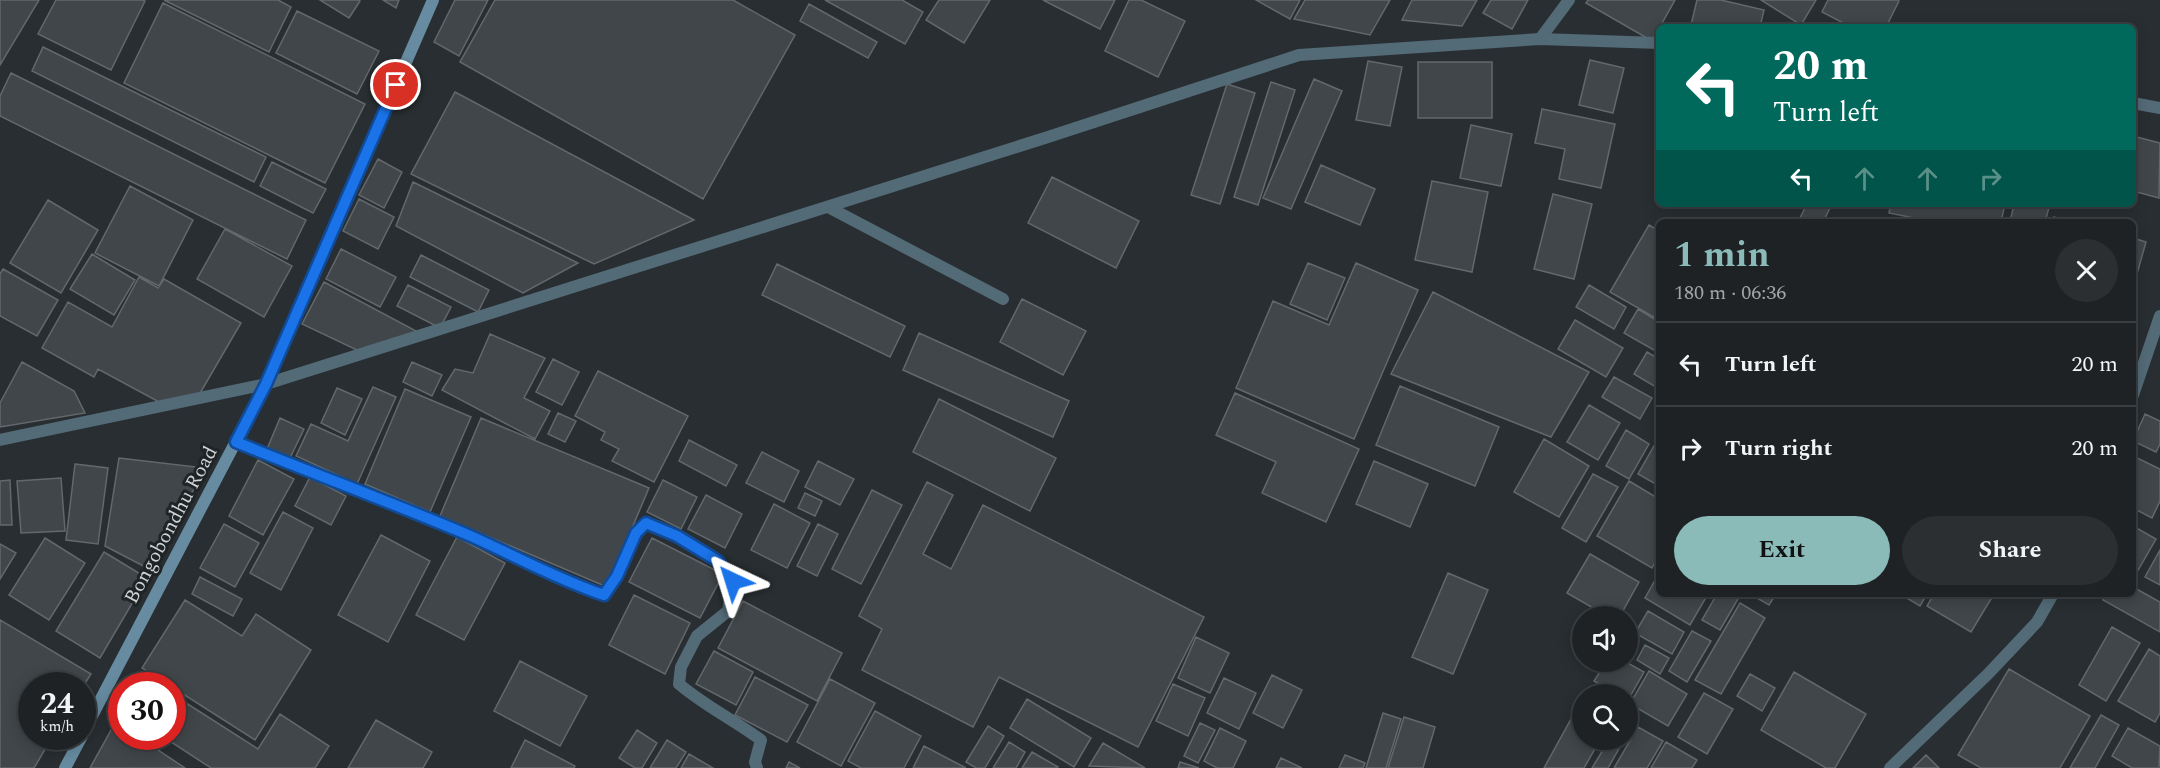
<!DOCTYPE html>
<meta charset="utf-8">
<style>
:root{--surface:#1e2225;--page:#2b2f32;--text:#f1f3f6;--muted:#a1a4a7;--line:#3c3f42;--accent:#8bbbb9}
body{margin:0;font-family:Spectral,serif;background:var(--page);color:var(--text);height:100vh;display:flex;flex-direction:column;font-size:22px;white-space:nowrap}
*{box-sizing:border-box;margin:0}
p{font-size:20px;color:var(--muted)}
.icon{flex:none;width:33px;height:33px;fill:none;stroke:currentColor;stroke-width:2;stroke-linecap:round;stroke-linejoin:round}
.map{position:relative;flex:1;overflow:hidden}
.sheet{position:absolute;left:1656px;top:219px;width:480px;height:378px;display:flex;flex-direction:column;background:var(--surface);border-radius:9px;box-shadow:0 3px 15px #0003,0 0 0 2px var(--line)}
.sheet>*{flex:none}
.banner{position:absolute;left:1656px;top:24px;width:480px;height:183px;border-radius:9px;box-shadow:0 3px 15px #0003,0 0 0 2px var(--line);background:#00695c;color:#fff;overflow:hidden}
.fabs{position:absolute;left:1572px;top:606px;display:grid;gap:12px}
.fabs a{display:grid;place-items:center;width:66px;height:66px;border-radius:50%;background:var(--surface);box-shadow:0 3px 15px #0003,0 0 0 2px var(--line);font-size:30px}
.speed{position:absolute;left:18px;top:672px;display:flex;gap:12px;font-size:30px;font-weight:700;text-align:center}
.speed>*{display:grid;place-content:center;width:78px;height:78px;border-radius:50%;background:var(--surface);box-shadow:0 3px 15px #0003,0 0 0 2px var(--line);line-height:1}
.speed small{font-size:15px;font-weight:400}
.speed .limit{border:9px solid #d22;background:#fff;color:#111}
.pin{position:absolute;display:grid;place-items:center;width:51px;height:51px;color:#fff;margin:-26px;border:3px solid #fff;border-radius:50%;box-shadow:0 2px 6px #0007}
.me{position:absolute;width:66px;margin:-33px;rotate:319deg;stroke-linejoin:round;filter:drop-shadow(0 0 4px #0008)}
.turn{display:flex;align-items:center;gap:21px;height:126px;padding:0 18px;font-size:27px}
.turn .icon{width:78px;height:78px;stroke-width:2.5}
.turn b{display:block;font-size:42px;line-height:51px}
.lanes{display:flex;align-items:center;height:57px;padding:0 18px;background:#0003;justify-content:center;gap:30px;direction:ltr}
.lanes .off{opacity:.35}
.round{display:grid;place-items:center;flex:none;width:63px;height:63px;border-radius:32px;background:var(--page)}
.headline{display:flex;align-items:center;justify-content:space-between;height:102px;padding:0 18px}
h1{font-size:36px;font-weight:700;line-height:45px;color:var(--accent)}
.action{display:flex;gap:12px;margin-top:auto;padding:12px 18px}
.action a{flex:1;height:69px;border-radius:36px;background:var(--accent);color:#111;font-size:24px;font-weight:700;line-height:69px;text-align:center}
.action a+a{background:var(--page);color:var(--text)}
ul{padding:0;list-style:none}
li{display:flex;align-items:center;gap:18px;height:84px;padding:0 18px;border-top:2px solid var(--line)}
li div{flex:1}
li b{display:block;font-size:22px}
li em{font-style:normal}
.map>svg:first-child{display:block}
.building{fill:#404649;stroke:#62686c;stroke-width:1.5}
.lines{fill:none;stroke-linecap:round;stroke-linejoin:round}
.lane{stroke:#536a77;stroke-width:12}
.street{stroke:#536a77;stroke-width:12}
.secondary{stroke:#678ca1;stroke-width:12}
.route-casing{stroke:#114b97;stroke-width:15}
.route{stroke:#1a73e8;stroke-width:10}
.labels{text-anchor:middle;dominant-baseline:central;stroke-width:6;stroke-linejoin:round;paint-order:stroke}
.street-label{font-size:20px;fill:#cfd2d4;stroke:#1f2427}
</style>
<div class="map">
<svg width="2160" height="768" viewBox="0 0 2160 768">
<rect width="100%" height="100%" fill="#282e31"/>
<path class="building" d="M0,0H39L0,65Z
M56,0H142L145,1L111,70L38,34Z
M164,0H278L291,7L269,52Z
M320,0H359L360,1L349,18Z
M383,0H399L396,8Z
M455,0H488L459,56L434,42Z
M495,0H733L795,35L703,199L460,62Z
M825,0H902L923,12L905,44Z
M939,0H990L964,43L926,20Z
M1043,0H1115L1100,29Z
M1129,0H1141L1185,21L1158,77L1105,51Z
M1256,0H1300L1290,19Z
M1305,0H1390L1370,35L1294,19Z
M1412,0H1477L1462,26L1402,20Z
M1491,0H1528L1512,29L1483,13Z
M1588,0H1675L1652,41L1586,3Z
M1697,0H1721L1764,10L1760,27H1701L1691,25Z
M1761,0H1816L1801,25Z
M1828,0H1898L1899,1L1886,27H1851L1822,12Z
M163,3L365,104L325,183L124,83Z
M809,4L877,42L868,58L800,21Z
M297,11L379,51L357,94L276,53Z
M43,47L266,157L254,182L32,71Z
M1590,60L1624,68L1613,113L1579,105Z
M1368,61L1402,67L1390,126L1356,120Z
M1418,62H1492V118H1418Z
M11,73L306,220L287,259L0,116V96Z
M1314,79L1342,91L1291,209L1263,198Z
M1271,82L1295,90L1258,205L1234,197Z
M1227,84L1255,93L1220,204L1191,195Z
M455,92L694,220L594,264L411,174Z
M1542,109L1615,124L1601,188L1559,179L1565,149L1535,143Z
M1471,125L1512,134L1501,186L1460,178Z
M2133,136L2160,143L2159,198L2133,191Z
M378,159L402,172L384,208L359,195Z
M272,162L326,189L313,213L260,186Z
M1321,165L1375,189L1360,225L1305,202Z
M1052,177L1139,221L1116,268L1028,223Z
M1432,181L1488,192L1472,272L1415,260Z
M413,182L578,263L523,293L396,226Z
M130,186L193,220L159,286L95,253Z
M1553,194L1592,204L1574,279L1534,269Z
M359,199L394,217L378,249L343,231Z
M48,200L98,230L61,293L10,263Z
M1807,204H1832L1823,222H1798Z
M1859,204H1878L1877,208Z
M1891,204H2005L2001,222H1934L1889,213Z
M2014,204H2050L2045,222H2010Z
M2054,217L2071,222H2053Z
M1649,225L1659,231V320L1610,292Z
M225,229L292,266L264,317L197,279Z
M2133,238L2146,242L2133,288Z
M341,249L396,277L380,307L326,279Z
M92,254L135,280L114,315L70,289Z
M421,255L489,290L478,312L410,277Z
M1308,263L1345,278L1327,320L1290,304Z
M1356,263L1418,290L1354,439L1236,388L1273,301L1329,325Z
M777,264L905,326L890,357L762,295Z
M3,269L58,300L37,336L0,316V274Z
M139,277L158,288L164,279L241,323L199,395L159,402L98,369L94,377L42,348L68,302L112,327Z
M324,282L418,332L361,352L302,324Z
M408,285L451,307L440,328L397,306Z
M1589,285L1626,307L1614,329L1576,307Z
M1433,292L1589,372L1551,437L1391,374Z
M1022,299L1086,331L1063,375L1000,342Z
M1638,309L1659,322V353L1624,333Z
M1575,320L1623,348L1606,377L1558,349Z
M919,333L1069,401L1053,437L903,370Z
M490,334L545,358L524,398L550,411L535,439L442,390L455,369L473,373Z
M1647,352L1659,359V389L1634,374Z
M553,359L579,372L562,405L536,392Z
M22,362L74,391L85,413L0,427V403Z
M412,362L442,375L432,396L403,382Z
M598,371L688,416L654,482L612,461L619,449L601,440L605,432L575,416Z
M1614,377L1652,398L1640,419L1602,397Z
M1400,386L1499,427L1475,486L1376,445Z
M373,387L396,397L357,484L296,456L311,424L348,441Z
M337,388L362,399L345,435L321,423Z
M405,389L471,417L430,512L365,484Z
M1235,393L1359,449L1326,522L1262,493L1276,462L1216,435Z
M939,399L1056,458L1030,511L913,452Z
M1589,405L1620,423L1598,460L1567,442Z
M558,413L576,421L565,442L548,434Z
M2145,414L2160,421V444L2156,452L2133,441Z
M280,418L304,429L289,460L267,449Z
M481,418L649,488L607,587L440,516Z
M1626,430L1649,444L1629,479L1606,466Z
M1659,437V486L1638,474Z
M1544,439L1589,466L1559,517L1514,492Z
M689,440L737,465L726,486L679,461Z
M762,452L799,471L784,502L746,483Z
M2133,456L2160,469V501L2152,518L2133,508Z
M119,458L205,468L151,570L105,546Z
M258,460L294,479L263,535L229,516Z
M818,461L854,479L840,505L805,487Z
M1374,461L1428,484L1410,527L1356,504Z
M75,464L108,468L98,544L66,540Z
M1593,474L1618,487L1586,542L1562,528Z
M310,477L346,496L331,525L295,506Z
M61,478L65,531L21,533L17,481Z
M10,480L12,525H0V481Z
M663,480L697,497L681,529L647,512Z
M1629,481L1659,499V555L1652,568L1597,536Z
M927,482L953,495L923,554L951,569L983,505L1204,617L1138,747L999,677L973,727L862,670L882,629L859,616Z
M872,490L902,505L861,584L832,569Z
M805,493L822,501L815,516L798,508Z
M706,495L742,514L725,548L688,529Z
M774,504L810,523L787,568L751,550Z
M283,512L313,528L281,590L250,573Z
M224,524L259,543L235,587L200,568Z
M818,524L838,534L817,576L797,566Z
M2133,526L2156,539L2137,572L2133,570Z
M381,535L430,561L388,642L338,615Z
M457,537L505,563L464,640L416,615Z
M45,538L85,563L49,620L9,595Z
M652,538L723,574L700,618L629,582Z
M0,544L16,553L0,579Z
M2160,550V585L2145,577Z
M104,552L147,578L100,658L56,631Z
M1590,554L1639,582L1620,616H1607L1567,593Z
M1448,573L1488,590L1453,674L1412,657Z
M1659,573V594H1708L1690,625L1645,598Z
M200,577L242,599L233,616L192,594Z
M2133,587L2160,602V632L2103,600L2106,594H2133Z
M1717,594H1730L1738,599L1720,630L1702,620Z
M1750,594H1776L1769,605Z
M1900,594H1927L1920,606Z
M1934,594H1982L1991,599L1971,632L1927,606Z
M634,595L690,623L665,674L609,645Z
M185,600L242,636L256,614L311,650L255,740L172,687V686L142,668Z
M743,601L842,653L817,701L718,648Z
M1740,603L1765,618L1721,694L1695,680Z
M1648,611L1684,632L1672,654L1635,633Z
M0,620L91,674L82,688V686H32V736H53L34,768H0Z
M2112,627L2140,643L2106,701L2079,685Z
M1692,631L1711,641L1687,682L1669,671Z
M1628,635L1639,642L1630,657L1628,656Z
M1196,637L1229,653L1210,693L1178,678Z
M1645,645L1669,658L1660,674L1637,660Z
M2149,649L2160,656V713L2155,722L2118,701Z
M714,651L753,672L736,705L696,684Z
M520,661L587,696L560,746L494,711Z
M1606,662H1626L1644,672L1628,700V694H1617L1594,681Z
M2009,669L2090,716L2060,768H1981L1958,755Z
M1649,671L1687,694L1668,726L1630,704Z
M1794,672L1866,714L1835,768H1826L1761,730Z
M1750,674L1775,688L1762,711L1737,696Z
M1272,675L1302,690L1283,728L1253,713Z
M143,676L158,686H137Z
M755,677L808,705L787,742L735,715Z
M1224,678L1256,693L1239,729L1207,713Z
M830,679L875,703L841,766L797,742Z
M1173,684L1205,698L1188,736L1156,721Z
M1704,693L1733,709L1707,754L1678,737Z
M172,694L258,749L280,714L329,746L315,768H211L162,736H172Z
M1027,699L1091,738L1074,767L1010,728Z
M1582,699V740H1600L1584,768H1544Z
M875,711L921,736L904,768H861L848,761Z
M1383,713L1401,719L1386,768H1366Z
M2101,715L2119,725L2095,768H2070Z
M1404,717L1435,727L1423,768H1388Z
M376,720L432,752L423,768H348Z
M115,723L122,727V736H137L185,768H90Z
M1200,723L1215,730L1198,763L1184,756Z
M988,726L1004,736L985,768H976L966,762Z
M1638,727L1663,741L1647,768H1614Z
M1220,728L1246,741L1233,768H1217L1204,761Z
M2128,728L2160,746L2159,768H2132L2112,756Z
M637,730L657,743L642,768H635L619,758Z
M525,740L575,766L574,768H511Z
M667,740L686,752L676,768H650Z
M1609,740H1624L1608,768H1592Z
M1009,742L1025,752L1016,768H993Z
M1666,742L1697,760L1692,768H1651Z
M1103,743L1145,768L1089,766Z
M924,746L966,768H913Z
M1032,752L1058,767L1057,768H1022Z
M689,754L713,768H681Z
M1345,755L1365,763L1363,768H1339Z
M1926,755L1939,768H1913Z
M1281,758L1302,768H1276Z
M789,762L800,768H786Z
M1180,762L1199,768H1178Z"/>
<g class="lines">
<path class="lane" d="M1540,39L1569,0
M828,207L1003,299"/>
<path class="street" d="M2133,103L2160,108
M2133,395L2160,316
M0,440L266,384L1048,137L1299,55L1540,39L1659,43
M236,442C312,473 390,502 466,534C512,554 557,579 604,595L617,576L636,533L646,523L677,536L718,561L733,581L728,611L697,636L681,667L679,684C705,706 734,720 761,740L755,762L757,768
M1890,768L1988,674L2037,622L2053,594"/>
<path class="secondary" d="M82,735L266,384L433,0
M65,768L82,736"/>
</g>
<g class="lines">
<defs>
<path id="route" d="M396,85L266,384L236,442C312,473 390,502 466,534C512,554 556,579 604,595L617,576L636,533L646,523L677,536L718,561L733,581"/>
</defs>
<use href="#route" class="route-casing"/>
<use href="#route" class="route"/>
</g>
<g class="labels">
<g class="street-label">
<text transform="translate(171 525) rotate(-62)">Bongobondhu Road</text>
</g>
</g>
</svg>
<div class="fabs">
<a><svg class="icon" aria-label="sound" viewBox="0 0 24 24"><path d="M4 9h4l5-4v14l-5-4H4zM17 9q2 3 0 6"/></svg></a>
<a><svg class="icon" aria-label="search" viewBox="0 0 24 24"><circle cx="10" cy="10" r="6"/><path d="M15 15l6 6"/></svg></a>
</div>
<div class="speed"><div>24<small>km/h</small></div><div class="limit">30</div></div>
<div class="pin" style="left:396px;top:85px;background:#d93025"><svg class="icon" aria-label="arrive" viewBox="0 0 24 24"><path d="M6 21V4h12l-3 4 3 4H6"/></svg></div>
<svg class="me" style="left:733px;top:581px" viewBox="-20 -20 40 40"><path d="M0-17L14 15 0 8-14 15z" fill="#1a73e8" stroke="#fff" stroke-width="4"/></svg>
<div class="banner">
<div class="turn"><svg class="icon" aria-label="left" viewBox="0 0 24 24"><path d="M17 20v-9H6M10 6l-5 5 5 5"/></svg><div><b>20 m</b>Turn left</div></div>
<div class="lanes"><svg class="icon" aria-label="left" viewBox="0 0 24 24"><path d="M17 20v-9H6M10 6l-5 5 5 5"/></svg><svg class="icon off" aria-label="ahead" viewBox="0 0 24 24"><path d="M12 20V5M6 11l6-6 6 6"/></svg><svg class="icon off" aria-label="ahead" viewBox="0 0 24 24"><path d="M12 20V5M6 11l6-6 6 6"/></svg><svg class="icon off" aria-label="right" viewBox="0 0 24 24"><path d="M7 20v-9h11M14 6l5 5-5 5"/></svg></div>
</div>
<section class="sheet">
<div class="headline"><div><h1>1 min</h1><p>180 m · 06:36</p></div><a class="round"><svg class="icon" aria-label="close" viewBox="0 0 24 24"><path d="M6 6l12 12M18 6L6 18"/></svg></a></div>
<ul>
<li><svg class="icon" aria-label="left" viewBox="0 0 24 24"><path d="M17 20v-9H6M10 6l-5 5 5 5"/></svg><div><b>Turn left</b></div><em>20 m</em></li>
<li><svg class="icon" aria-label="right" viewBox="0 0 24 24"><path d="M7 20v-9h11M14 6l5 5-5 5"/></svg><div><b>Turn right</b></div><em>20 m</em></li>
</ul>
<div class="action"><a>Exit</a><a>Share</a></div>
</section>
</div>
